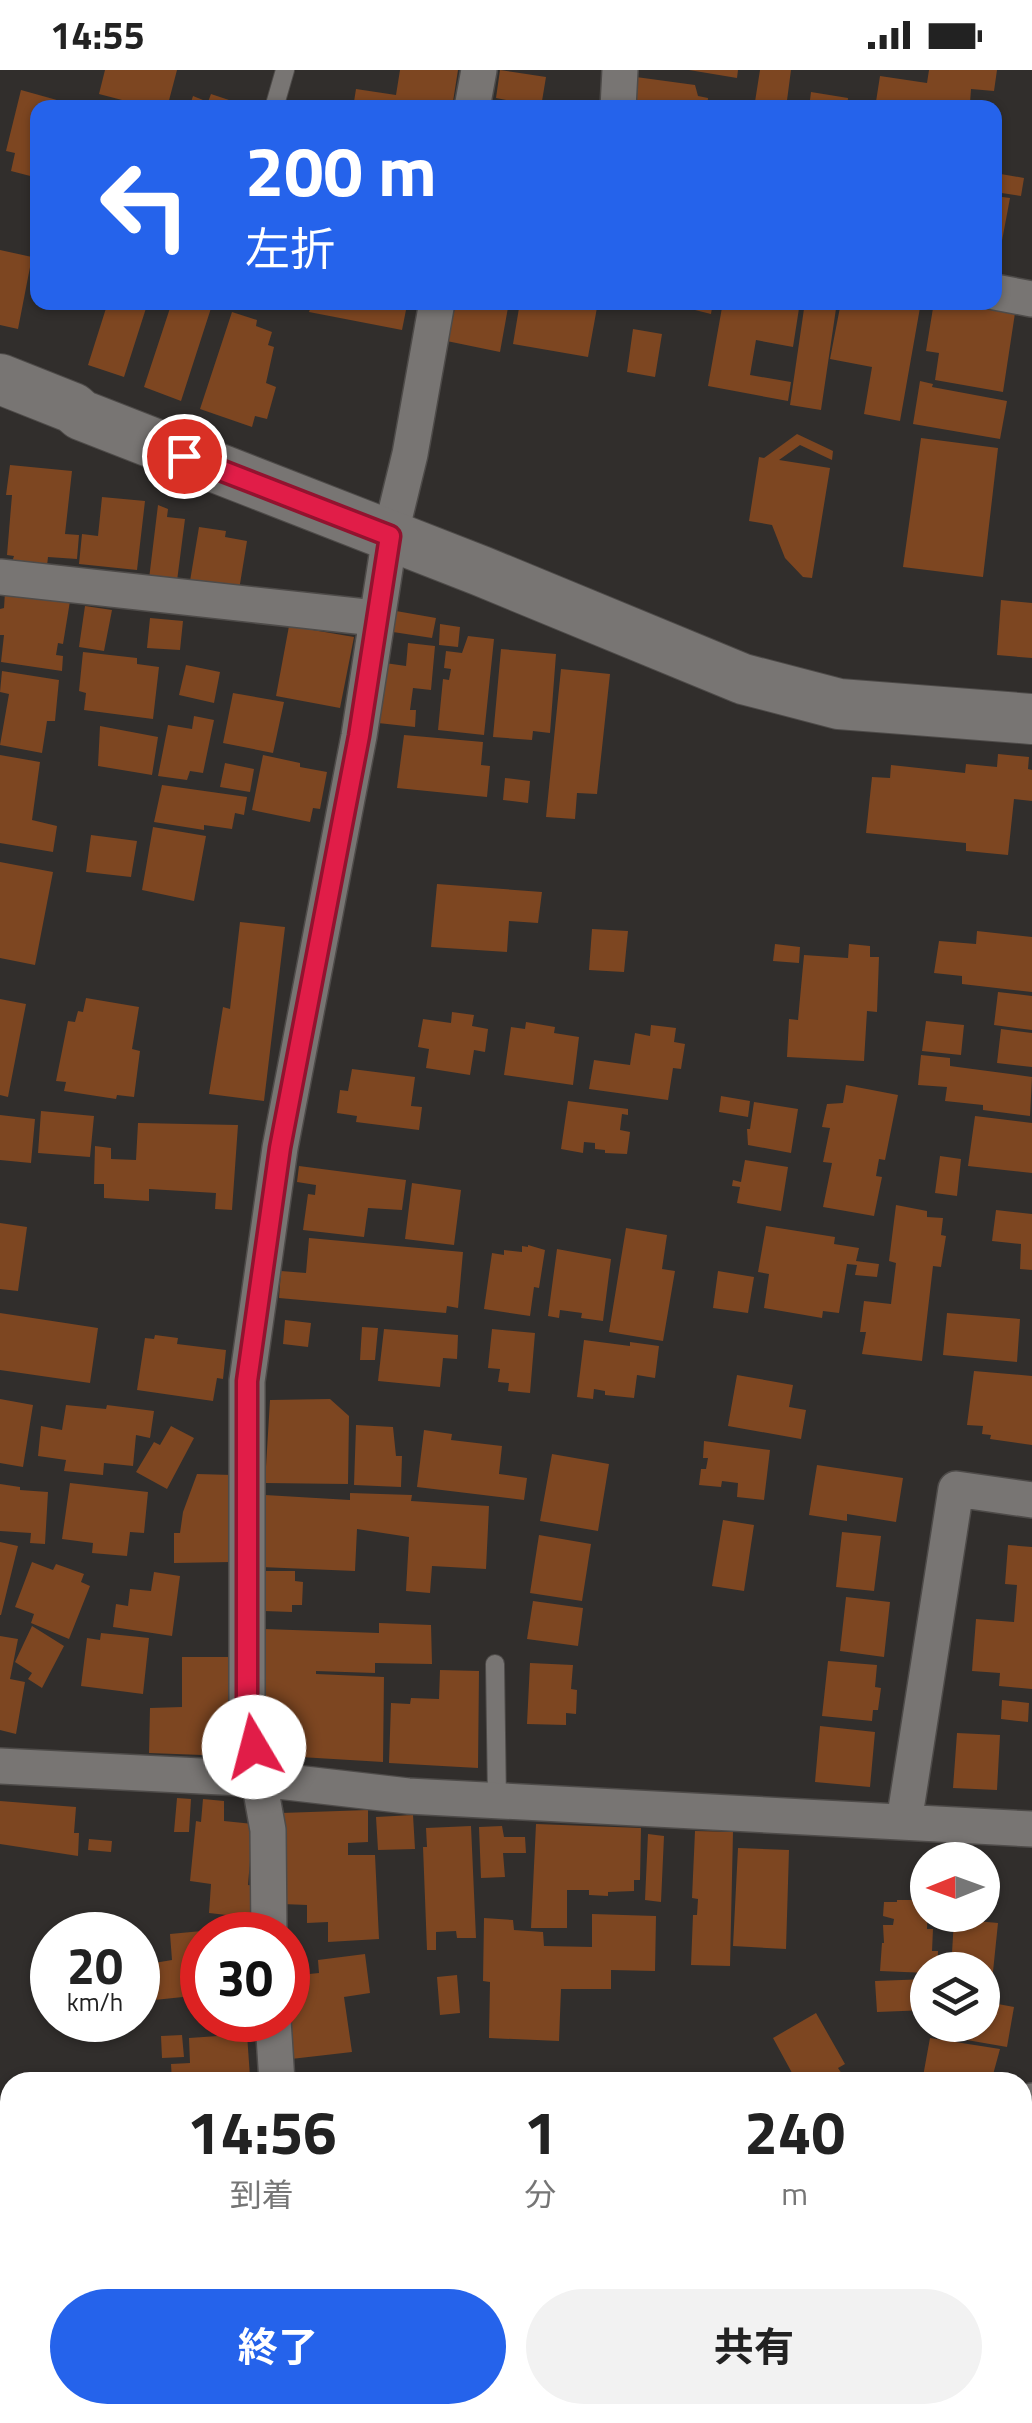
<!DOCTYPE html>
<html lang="ja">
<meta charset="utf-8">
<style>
:root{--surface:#fff;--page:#f2f2f2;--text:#222;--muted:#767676;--accent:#2563eb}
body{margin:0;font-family:"Titillium Web","Noto Sans JP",sans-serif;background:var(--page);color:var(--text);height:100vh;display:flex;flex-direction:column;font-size:38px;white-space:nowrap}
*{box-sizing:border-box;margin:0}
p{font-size:32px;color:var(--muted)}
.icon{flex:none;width:55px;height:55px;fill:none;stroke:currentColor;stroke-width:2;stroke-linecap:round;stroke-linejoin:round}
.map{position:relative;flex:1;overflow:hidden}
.sheet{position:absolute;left:0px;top:2002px;width:1032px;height:352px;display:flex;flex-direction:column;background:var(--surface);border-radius:30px 30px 0 0;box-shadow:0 2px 8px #0004}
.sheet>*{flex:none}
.guide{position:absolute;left:30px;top:30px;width:972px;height:210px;border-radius:20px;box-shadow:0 2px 8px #0004;background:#2563eb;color:#fff;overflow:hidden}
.needle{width:65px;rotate:269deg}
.controls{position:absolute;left:910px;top:1772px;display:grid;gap:20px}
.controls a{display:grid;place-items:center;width:90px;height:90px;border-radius:50%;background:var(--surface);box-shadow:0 2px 8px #0004;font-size:50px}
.speed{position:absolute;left:30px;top:1842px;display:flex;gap:20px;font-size:50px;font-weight:700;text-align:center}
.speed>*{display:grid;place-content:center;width:130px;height:130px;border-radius:50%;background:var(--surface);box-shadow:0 2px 8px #0004;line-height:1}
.speed small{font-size:25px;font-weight:400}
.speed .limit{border:15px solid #d22;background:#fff;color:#111}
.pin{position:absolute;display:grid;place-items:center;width:85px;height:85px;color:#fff;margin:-42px;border:5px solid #fff;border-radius:50%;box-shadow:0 2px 10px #0007}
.me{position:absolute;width:110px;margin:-55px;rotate:352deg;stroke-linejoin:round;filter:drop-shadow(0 0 8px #0008)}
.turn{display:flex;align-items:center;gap:35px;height:210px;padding:0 50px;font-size:45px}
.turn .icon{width:130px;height:130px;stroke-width:2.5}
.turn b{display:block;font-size:70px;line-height:85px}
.eta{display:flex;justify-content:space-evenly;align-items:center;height:170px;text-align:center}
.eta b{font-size:60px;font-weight:700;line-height:70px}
.primary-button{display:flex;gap:20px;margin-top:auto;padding:20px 50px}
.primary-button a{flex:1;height:115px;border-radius:60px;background:var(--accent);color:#fff;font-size:40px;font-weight:700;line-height:115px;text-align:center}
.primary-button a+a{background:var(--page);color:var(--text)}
.status{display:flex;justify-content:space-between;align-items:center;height:70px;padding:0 50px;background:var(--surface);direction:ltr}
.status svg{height:28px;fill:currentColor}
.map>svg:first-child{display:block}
.building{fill:#7d4621}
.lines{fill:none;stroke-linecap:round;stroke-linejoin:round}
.lane-casing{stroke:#4e4b49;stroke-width:20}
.street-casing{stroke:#4e4b49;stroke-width:38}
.secondary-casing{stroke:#4e4b49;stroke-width:52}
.lane{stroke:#787573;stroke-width:18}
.street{stroke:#787573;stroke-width:35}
.secondary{stroke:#787573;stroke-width:50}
.route-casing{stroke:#92132f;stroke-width:25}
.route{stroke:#e11d48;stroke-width:18}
</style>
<div class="status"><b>14:55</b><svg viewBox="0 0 49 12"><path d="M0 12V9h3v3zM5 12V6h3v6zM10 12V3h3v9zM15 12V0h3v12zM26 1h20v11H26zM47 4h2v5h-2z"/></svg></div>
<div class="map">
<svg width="1032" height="2353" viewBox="0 0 1032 2353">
<rect width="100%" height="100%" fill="#312e2c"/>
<path class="building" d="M105,0H177L167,38H120L122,30L99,24Z
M400,0H458L452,38H353L356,19L396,25Z
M500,0L546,7L541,37L496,28Z
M689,0H738L737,8Z
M760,0H791L786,38H754Z
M929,0H997L994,21L971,19L970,33L947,30L946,38H875L880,6L927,13Z
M636,7L695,15L698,26L708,28L707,38H632Z
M21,20L64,32L63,38H38V108L11,101L15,83L6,81Z
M811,22L848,28L847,38H809Z
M211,24L250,37V38H189L193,26L208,32Z
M995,103L1024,108L1021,126L995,122Z
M995,126L1010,128L1001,176L995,174Z
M0,180L32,187L18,259L0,255Z
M108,232H148L124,307L88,295Z
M172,232H213L181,331L144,317Z
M312,232H396L407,235L402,260L309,242Z
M456,232H509L500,282L437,269L442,251L452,252Z
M520,232H598L588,287L513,274Z
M663,232H713L711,244Z
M723,232H800L793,277L756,270L750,305L791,312L788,331L708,316Z
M805,232H837L821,340L790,335Z
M841,232H921L900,351L864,344L872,297L830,289Z
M934,232H955L1015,243L1003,322L935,310L939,283L926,281Z
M232,242L257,250L256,256L272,262L268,275L274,277L266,313L276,317L267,349L255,346L252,357L200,339Z
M633,259L662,264L655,307L627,302Z
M920,311L933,314L932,317L1007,331L1000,369L913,354Z
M797,364L833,381L832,390L800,375L779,390L830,398L812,508L803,507L785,488L772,455L749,451L759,387L764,388Z
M921,368L998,378L983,507L903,497Z
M10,395L72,401L65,464L79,465L77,489L48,487L47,496L12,492L14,486L7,485L12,425H6Z
M102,427L145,431L137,500L79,494L82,464L98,466Z
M158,435L168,439L167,447L185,449L177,511L149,509Z
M199,457L226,461L225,467L247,471L239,520L190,511Z
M5,522L70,531L63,574L58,573L56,585L63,586L62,601L1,592L4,565H0V539L4,538Z
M1001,530L1032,533V588L997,585Z
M85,536L112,540L104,581L79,577Z
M396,541L436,548L432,568L393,562Z
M150,548L183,551L180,580L147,578Z
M440,554L460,557L458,577L439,575Z
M289,556L354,567L340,638L276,626Z
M468,566L494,569L484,665L438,660L443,609L449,610L451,599L444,598L446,581L462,583Z
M408,573L435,576L431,620L413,618L410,640H416L415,657L378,653L385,593L406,596Z
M501,579L556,584L550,663L533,661L532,670L493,667Z
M83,582L137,588V594L159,597L153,649L84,640L86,623L79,621Z
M186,595L220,602L214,633L179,625Z
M561,599L610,604L597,724L577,723L575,749L546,747Z
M2,601L59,610L55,651H47L42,683L0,675L9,624L0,622Z
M233,623L284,632L273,683L223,673Z
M194,646L214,650L203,703L190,701L187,710L158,706L168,655L192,659Z
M100,656L158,667L152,705L98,696Z
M404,665L483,672L481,695L490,696L487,727L397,718Z
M998,684L1029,687L1028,699L1032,700V731L1014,729L1008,785L966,781V773L866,763L872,707L890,708L891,695L965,703L966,694L997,697Z
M0,685L40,692L32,750L57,756L53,782L0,773Z
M263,685L300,693V697L327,702L320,739L313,738L310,752L252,740Z
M225,693L254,699L250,722L220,717Z
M505,708L530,711L528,733L503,730Z
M162,715L247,727L244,745L235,743L232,759L204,755V760L154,752Z
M153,757L206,766L194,831L142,820Z
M91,765L137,771L131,807L86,802Z
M0,792L53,802L35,895L0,888Z
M437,814L542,822L538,853L509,851L507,882L431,877Z
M240,852L285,857L264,1031L209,1024L223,937L230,939Z
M592,859L628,861L624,902L589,900Z
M977,861L1032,867V922L962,914V906L934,903L939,871L976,874Z
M775,874L800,877L799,893L773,891Z
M849,874L870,876V887H879L877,942L867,941L864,991L787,987L789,949L798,950L804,885L848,888Z
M998,922L1032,926V960L994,955Z
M86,928L139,937L132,979L140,981L134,1027L117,1025L116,1029L64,1021L66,1012L56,1011L68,951L75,952L78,941L83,942Z
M0,929L26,934L8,1027L0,1025Z
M452,942L474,945L472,956L488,959L485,982L474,980L470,1005L426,998L429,979L418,977L423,949L451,953Z
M926,951L964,955L961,985L922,981Z
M526,952L555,957L554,963L579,967L573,1015L504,1005L511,957L525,959Z
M651,955L676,958L674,972L685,974L681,999L673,998L668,1030L589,1019L594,990L630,995L635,963L650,966Z
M1001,959L1032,963V997L997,993Z
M921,985L950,988V996L1032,1007L1030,1046L983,1040V1035L945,1031L947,1017L918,1015Z
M352,999L415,1007L411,1036L422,1037L419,1060L356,1052L357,1046L337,1043L340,1020L348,1021Z
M846,1015L898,1025L885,1090L879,1089L876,1106L882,1107L874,1146L823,1137L832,1093L823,1092L830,1058L822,1057L827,1034L843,1033Z
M721,1026L750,1031L748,1047L719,1042Z
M568,1031L628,1039V1045L622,1044L620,1060L630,1062L627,1084L605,1083V1080L595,1079V1073L584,1072L583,1083L561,1079Z
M754,1032L798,1039L791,1083L748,1075L747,1059H750Z
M41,1041L94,1046L90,1087L38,1083Z
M0,1045L35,1049L31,1093L0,1090Z
M975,1046L1032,1053V1103L968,1096Z
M138,1053L238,1055L232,1140L215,1139L216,1123L149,1119V1131L104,1128V1114H94L95,1076L111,1078V1089L136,1090Z
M940,1086L961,1089L957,1126L935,1123Z
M745,1090L788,1097L781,1141L737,1133L740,1117L732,1116L733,1110L741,1112Z
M299,1096L406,1110L402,1140L368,1138L364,1167L303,1160L308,1124L315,1125L316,1115L297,1112Z
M412,1113L461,1120L454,1175L405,1169Z
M896,1135L927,1141V1147L943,1148L941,1165L946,1166L941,1197L933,1196L922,1291L862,1284L866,1262H860L864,1231L891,1234L896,1193L889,1191Z
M996,1140L1032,1144V1200L1020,1199L1021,1174L992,1171Z
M0,1153L27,1157L18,1221L0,1219Z
M766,1156L835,1167L834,1174L859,1178L856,1191L879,1194L877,1207L855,1205L857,1195L847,1194L839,1243L823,1241L822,1248L764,1238L769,1204L758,1202Z
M626,1158L667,1165L662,1199L675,1201L663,1271L609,1262Z
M309,1168L463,1182L458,1238L447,1236L446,1243L279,1228L281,1201L306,1203Z
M528,1175L545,1180L539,1218L534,1217L530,1246L484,1239L492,1183L504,1185V1180L522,1182V1176L528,1177Z
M557,1179L611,1189L603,1251L581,1248L582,1243L560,1240L559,1248L548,1246Z
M718,1201L754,1207L748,1243L713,1238Z
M0,1243L98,1258L90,1313L0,1300Z
M947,1243L1020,1249L1017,1292L943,1285Z
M285,1250L311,1253L308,1277L283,1274Z
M362,1257L378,1258L375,1290H360Z
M384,1259L458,1265L457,1289L443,1288L440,1317L378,1311Z
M492,1259L535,1263L530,1323L508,1321L509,1313L498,1312L500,1299L488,1298Z
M155,1265L178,1268L177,1274L226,1280L223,1309L217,1308L213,1331L137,1320L145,1268L154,1269Z
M584,1270L630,1276V1272L659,1276L655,1308L637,1305L634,1328L605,1325V1321L594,1319L593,1329L577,1327Z
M974,1301L1032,1306V1375L990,1369L991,1365L982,1364L983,1356L967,1355Z
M737,1305L793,1315L789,1337L806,1340L801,1369L728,1356Z
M0,1329L33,1335L23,1397L0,1393Z
M330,1329L349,1346L348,1414L265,1413L270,1330Z
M66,1335L106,1339L107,1335L154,1341L150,1368L136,1365L133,1396L104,1393L103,1405L64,1401L66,1390L38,1386L41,1356L62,1360Z
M356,1355L393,1357L396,1386H402L401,1417L354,1415Z
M171,1356L194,1368L167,1419L136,1402L154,1372L160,1375Z
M424,1360L452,1364L451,1370L502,1376L499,1404L527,1408L524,1430L417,1417Z
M704,1371L770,1380L764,1430L737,1427L738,1413L722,1411L721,1417L699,1415L701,1399H706L708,1388H703Z
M552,1384L609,1394L598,1461L540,1451Z
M817,1395L903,1408L896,1452L847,1444V1451L809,1445Z
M197,1404L232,1405L231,1492L174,1493V1463H180L183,1442Z
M70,1413L148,1422L144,1463L130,1462L127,1486L92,1483L93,1473L62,1469Z
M0,1414L20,1417V1420L48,1422L45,1474L30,1473L31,1463L0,1461Z
M350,1423L412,1425L411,1431L489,1436L486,1499L432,1496L430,1523L406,1521L409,1467L357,1459L355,1501L261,1497L265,1425L350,1430Z
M723,1450L754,1455L744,1521L712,1516Z
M842,1462L881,1466L874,1521L836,1517Z
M539,1465L591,1474L582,1531L530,1523Z
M0,1472L18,1476L1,1545H0Z
M1008,1475L1032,1477V1619L999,1616L1000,1603L972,1601L976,1549L1014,1552L1017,1515L1005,1514Z
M32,1492L53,1500L56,1494L84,1504L81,1512L90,1516L69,1569L31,1553L34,1544L15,1537Z
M265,1501H295V1511L303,1512L302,1535H292V1542L264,1541Z
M154,1502L180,1506L172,1566L113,1557L116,1534L128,1536L130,1519L151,1521Z
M846,1527L890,1532L884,1587L840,1581Z
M533,1531L583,1538L578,1576L527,1569Z
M379,1553L431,1555L432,1594L375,1593V1603L316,1601V1604L384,1607L383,1692L267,1685L264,1559L379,1563Z
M32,1556L64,1576L42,1618L28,1609L32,1603L15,1592Z
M101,1563L149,1568L143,1624L81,1616L87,1568L100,1570Z
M0,1566L18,1569L10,1609L25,1612L16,1664L0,1660Z
M182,1587H230L229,1686L149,1683L150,1638L182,1637Z
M828,1591L877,1595L875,1617L881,1618L878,1640H873L872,1651L822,1646Z
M530,1593L573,1595L571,1619L577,1620L576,1644L566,1643V1655L527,1654Z
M440,1600L479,1601L478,1698L389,1693L391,1633L410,1634L411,1628L439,1629Z
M1002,1630L1029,1633L1028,1652L1001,1649Z
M820,1656L875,1662L870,1717L815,1712Z
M957,1663L1000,1665L997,1720L953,1718Z
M177,1728L191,1729L189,1762H174Z
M203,1729L224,1731V1751L253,1754L248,1815L256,1816L253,1848L209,1843L211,1814L190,1811L196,1751L201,1752Z
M0,1731L76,1737L74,1763H79L78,1786L0,1774Z
M368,1740V1772L348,1773V1785H375L379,1869L328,1872V1852L307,1853V1835L282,1834L281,1743Z
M413,1745L415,1779L378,1780L376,1747Z
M536,1754L641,1758L640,1810H634V1821L608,1822V1826L589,1825V1820H567V1858H531Z
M471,1756L476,1868H457L456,1861L436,1862V1880H427L423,1777H427L426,1758Z
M502,1756L504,1767H525L526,1783H503L505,1807L481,1808L479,1757Z
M695,1761L733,1762L730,1896L691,1895L693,1845H697L698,1829L692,1828Z
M648,1764L664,1766L661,1832L645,1830Z
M89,1769L112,1771L111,1782L88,1780Z
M738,1778L789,1780L786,1879L733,1876Z
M897,1830H928L927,1859H933L932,1881H938L937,1900H928V1903L880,1901L882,1873H884L883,1855H893L894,1849L883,1846L884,1832H897Z
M592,1844L656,1846L655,1901L611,1900V1919H561L559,1971L489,1968L490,1912L483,1911L484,1848L513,1850L514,1860L543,1862L544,1876L592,1877Z
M954,1849L998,1853L991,1921L982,1920V1900H951Z
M234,1858L235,1865H202V1925L145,1931L142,1895L172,1890L170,1864Z
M365,1884L370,1923L344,1927L352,1982L291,1989L288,1950L290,1906L319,1903L318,1890Z
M457,1905L460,1943L440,1945L437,1907Z
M928,1909V1940L877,1942L875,1911Z
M982,1931L1014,1937L1007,1977L961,1969L963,1955H982Z
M816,1943L845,1994L838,1998L844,2007L835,2012H813L810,2008L797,2012L773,1968Z
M247,1964L250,2007H268V2012H172L171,1994L190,1993L189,1968Z
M182,1965L184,1987L162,1988L161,1966Z
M930,1968L1000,1979L991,2012H922Z
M1032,2084V2198L1022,2181V2089Z
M10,2170V2244H0V2171Z
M0,2285L10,2286V2345H46L47,2353L0,2352Z
M1032,2297V2353H987L975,2345H1022V2312Z
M307,2345H404L408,2353H308Z
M572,2345H624L628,2353H565L563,2350Z
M631,2345H686L690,2353H636Z
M700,2345H761L750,2353H737L745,2346L734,2353H704Z
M786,2345H835L840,2353H771Z
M907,2345H960L955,2353H902Z"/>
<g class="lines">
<defs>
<path id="lane" d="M274,38L285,0
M495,1594L497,1731"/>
<path id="street" d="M472,38L479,0
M618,38L620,0
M995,222L1032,229
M0,507L375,548
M0,1696L261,1709L408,1726L1032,1759
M904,1752L956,1419L1032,1430
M269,1865L268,1760L247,1644V1311L280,1078L359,666L390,466L410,384L437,232
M273,1950L277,2012
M1032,2031V2050
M295,2345V2353
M854,2345L860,2353
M492,2353L506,2345"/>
<path id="secondary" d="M0,309L73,338L81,345L481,501L743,609L839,634L1032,649"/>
</defs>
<use href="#lane" class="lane-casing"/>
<use href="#street" class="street-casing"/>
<use href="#secondary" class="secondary-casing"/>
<use href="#lane" class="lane"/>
<use href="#street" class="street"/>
<use href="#secondary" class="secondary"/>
</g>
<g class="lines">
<defs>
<path id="route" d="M184,386L390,466L359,666L280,1078L247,1311V1644L254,1677"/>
</defs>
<use href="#route" class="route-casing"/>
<use href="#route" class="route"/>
</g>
</svg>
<div class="controls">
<a><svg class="needle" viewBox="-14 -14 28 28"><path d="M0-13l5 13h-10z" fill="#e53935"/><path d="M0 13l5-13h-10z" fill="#767676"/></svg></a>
<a><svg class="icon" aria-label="layers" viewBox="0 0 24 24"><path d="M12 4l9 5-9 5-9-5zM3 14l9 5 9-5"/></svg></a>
</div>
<div class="speed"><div>20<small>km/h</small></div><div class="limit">30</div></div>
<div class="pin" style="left:184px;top:386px;background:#d93025"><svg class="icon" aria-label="arrive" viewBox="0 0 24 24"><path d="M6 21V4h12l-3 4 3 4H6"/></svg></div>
<svg class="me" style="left:254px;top:1677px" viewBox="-20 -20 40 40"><circle r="19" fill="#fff"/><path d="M0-13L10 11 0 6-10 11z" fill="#e11d48"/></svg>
<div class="guide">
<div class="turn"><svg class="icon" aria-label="left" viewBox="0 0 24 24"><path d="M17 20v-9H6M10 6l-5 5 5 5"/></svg><div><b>200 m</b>左折</div></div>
</div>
<section class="sheet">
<div class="eta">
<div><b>14:56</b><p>到着</p></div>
<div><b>1</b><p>分</p></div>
<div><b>240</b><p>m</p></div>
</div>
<div class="primary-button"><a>終了</a><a>共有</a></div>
</section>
</div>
